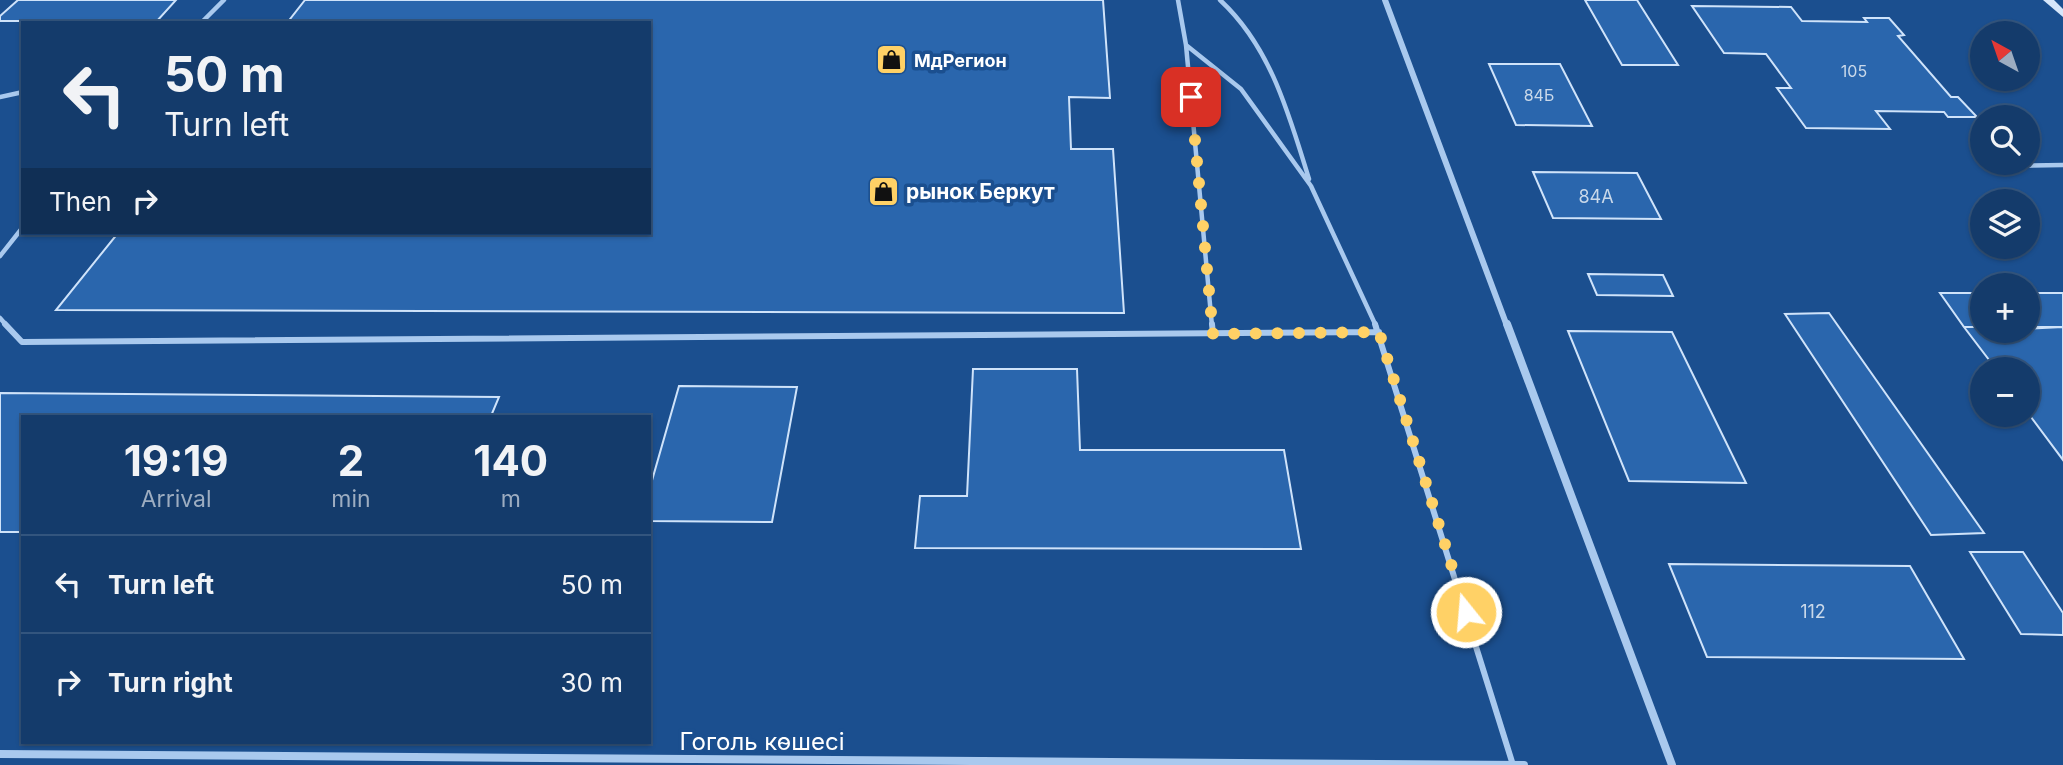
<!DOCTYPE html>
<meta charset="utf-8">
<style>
:root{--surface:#143b6b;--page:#1d4271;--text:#f1f3f6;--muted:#9dadc1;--line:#33557e}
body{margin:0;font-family:Inter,sans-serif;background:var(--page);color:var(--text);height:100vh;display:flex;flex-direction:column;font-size:26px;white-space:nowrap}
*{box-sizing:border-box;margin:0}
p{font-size:23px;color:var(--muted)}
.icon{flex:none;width:38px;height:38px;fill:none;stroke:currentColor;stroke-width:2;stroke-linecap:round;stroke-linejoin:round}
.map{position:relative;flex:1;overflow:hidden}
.sheet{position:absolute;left:21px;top:415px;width:630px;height:329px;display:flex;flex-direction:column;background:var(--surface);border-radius:0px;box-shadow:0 2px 5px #0004,0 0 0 2px var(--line)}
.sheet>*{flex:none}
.banner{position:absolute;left:21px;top:21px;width:630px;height:214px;border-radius:0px;box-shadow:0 2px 5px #0004,0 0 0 2px var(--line);background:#143b6b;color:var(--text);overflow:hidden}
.needle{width:46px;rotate:320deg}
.fabs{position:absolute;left:1970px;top:21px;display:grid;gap:14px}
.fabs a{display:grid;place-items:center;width:70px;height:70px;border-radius:50%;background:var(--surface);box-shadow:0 2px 5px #0004,0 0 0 2px var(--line);font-size:35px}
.pin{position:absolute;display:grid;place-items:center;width:60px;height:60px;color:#fff;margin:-30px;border-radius:14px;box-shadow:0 4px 10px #0006}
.me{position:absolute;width:77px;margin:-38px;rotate:343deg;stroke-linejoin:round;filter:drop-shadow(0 0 5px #0008)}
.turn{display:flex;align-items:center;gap:24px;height:147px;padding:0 28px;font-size:32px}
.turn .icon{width:91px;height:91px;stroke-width:2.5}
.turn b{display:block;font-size:49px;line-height:60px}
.then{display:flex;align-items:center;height:66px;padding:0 28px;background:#0003;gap:14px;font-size:26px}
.eta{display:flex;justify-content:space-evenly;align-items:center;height:119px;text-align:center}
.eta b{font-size:42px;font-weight:700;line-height:49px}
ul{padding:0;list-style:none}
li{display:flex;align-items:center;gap:21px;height:98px;padding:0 28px;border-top:2px solid var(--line)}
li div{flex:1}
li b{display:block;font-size:26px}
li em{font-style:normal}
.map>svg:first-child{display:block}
.building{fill:#2a66ad;stroke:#cfe3fa;stroke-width:2}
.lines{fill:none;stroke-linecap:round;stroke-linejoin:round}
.lane-far1{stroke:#a9c9ee;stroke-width:4.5}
.lane{stroke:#a9c9ee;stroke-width:6}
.street-far1{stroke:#a9c9ee;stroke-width:6}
.street{stroke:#a9c9ee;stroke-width:8}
.secondary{fill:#d6e6fa;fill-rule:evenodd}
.route{stroke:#ffd166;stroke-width:12;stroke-dasharray:0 21.6}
.labels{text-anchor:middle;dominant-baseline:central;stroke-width:7;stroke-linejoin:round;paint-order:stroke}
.far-number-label{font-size:16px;fill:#cad9ea}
.far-poi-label{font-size:18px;font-weight:bold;fill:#fff;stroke:#1b4f8f;text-anchor:start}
.number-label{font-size:18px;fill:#cad9ea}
.poi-label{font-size:21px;font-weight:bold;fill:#fff;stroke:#1b4f8f;text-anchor:start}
.near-street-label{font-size:24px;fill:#fff;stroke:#1b4f8f}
</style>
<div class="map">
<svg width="2063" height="765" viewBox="0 0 2063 765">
<rect width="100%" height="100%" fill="#1b4f8f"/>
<path class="building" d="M18,0H176L157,21H0V16Z
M305,0H1103L1110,98L1069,97L1071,149H1113L1124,313L56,310L118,233H649V23H287Z
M1585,0H1637L1678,65H1622Z
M1692,6L1791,7L1802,21L1867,22L1864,18H1889L1904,35L1898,36L1951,97H1958L1977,117H1948L1944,112L1876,111L1890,129L1806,128L1777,88H1791L1766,54L1724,53Z
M1489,64H1560L1592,126L1516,125Z
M1533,172L1637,173L1661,219L1553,218Z
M1588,274L1663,275L1673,296L1597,295Z
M1940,293H1983V327H1964Z
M2028,293H2063V327H2028Z
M1829,313L1984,533L1931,535L1785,314Z
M1964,327H1983V331L2063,327V460L2028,413V369H1996Z
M1568,331L1672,332L1746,483L1629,481Z
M973,369H1077L1080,450H1284L1301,549L915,548L920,496H967Z
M679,386L797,387L772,522L649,521V491Z
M0,393L499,397L491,416H23V532H0Z
M1970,552H2023L2063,613V635L2021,634Z
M1669,564L1910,566L1964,659L1707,657Z"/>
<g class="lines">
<path class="lane-far1" d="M1178,0L1186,45L1212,326
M1220,0C1271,47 1289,115 1309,179
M201,23L224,0
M1186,45L1241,89L1311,186L1376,326
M0,97L23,92
M2008,166L2063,165
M0,256L23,227
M0,318L7,326"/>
<path class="lane" d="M5,324L22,342L1379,332
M1212,324L1213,334
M1375,324L1513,765"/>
<path class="street-far1" d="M1385,0L1507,326"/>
<path class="street" d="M1507,324L1672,765
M0,754L1524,765"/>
<path class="secondary" d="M2043,0H2054L2063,9V17Z"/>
</g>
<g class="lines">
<path class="route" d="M1191,97L1213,334L1379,332L1466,612"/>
</g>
<defs>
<symbol id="shop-square" viewBox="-11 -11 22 22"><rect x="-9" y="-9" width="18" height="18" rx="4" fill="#ffd166" stroke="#1b4f8f"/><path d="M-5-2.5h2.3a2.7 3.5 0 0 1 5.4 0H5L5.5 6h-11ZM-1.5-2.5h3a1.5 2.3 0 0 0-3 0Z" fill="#111"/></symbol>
</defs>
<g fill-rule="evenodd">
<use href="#shop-square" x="874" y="42" width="35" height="35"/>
<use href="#shop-square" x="866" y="174" width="35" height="35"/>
</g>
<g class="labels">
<g class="far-number-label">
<text x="1854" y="71">105</text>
<text x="1539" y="95">84Б</text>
</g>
<g class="far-poi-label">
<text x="914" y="60">МдРегион</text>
</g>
<g class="number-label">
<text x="1596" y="196">84А</text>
<text x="1813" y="611">112</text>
</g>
<g class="poi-label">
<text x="906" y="191">рынок Беркут</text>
</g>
<g class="near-street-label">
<text x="762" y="741">Гоголь көшесі</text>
</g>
</g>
</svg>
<div class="fabs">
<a><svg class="needle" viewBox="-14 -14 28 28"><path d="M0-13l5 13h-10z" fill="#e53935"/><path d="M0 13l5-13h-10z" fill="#9dadc1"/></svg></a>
<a><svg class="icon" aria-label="search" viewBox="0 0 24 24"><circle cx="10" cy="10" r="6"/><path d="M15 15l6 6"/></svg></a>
<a><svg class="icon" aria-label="layers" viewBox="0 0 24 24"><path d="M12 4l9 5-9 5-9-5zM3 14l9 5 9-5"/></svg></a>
<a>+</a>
<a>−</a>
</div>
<div class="pin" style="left:1191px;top:97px;background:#d93025"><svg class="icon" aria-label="arrive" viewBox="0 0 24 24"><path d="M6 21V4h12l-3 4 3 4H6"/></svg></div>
<svg class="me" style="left:1466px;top:612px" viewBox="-20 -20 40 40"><circle r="17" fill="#ffd166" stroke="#fff" stroke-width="3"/><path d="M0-11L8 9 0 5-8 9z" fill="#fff"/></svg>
<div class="banner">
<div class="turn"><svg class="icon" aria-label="left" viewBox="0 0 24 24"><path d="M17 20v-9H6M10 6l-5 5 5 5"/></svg><div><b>50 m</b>Turn left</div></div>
<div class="then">Then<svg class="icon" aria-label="right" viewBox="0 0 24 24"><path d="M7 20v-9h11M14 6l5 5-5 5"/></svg></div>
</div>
<section class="sheet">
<div class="eta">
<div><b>19:19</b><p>Arrival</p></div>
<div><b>2</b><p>min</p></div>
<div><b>140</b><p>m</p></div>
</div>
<ul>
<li><svg class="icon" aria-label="left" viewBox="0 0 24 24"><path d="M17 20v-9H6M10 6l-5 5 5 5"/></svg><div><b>Turn left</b></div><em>50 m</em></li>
<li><svg class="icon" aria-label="right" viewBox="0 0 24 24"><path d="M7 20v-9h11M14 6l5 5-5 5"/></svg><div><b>Turn right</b></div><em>30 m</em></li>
</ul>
</section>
</div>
